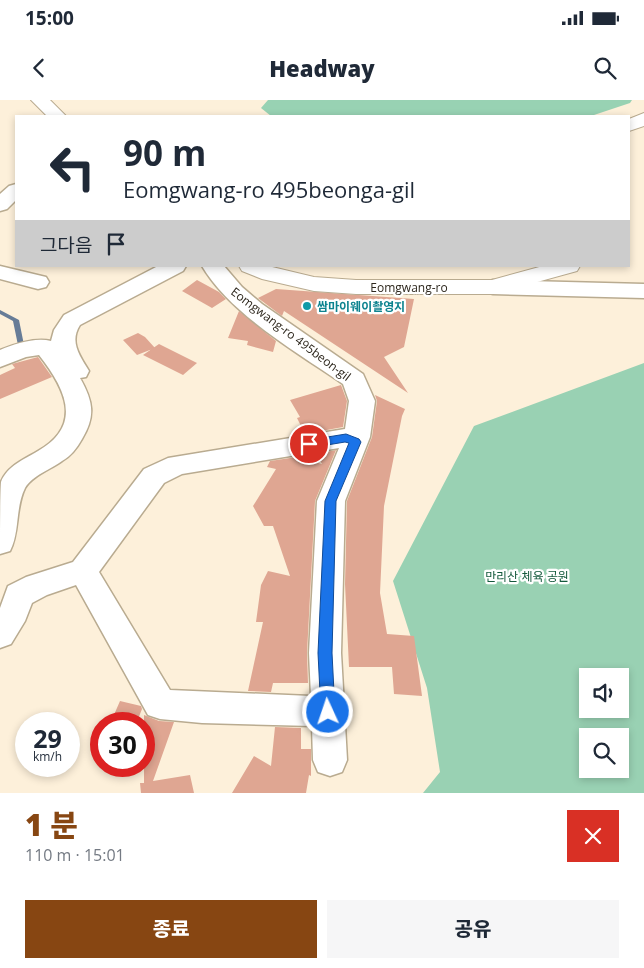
<!DOCTYPE html>
<html lang="ko">
<meta charset="utf-8">
<style>
:root{--surface:#fff;--page:#f6f6f7;--text:#1f2937;--muted:#747a83;--accent:#874612}
body{margin:0;font-family:"Open Sans","Noto Sans KR",sans-serif;background:var(--page);color:var(--text);height:100vh;display:flex;flex-direction:column;font-size:19px;white-space:nowrap}
*{box-sizing:border-box;margin:0}
p{font-size:16px;color:var(--muted)}
.icon{flex:none;width:28px;height:28px;fill:none;stroke:currentColor;stroke-width:2;stroke-linecap:round;stroke-linejoin:round}
.map{position:relative;height:693px;overflow:hidden}
.details{display:flex;flex-direction:column;background:var(--surface);flex:1}
.details>*{flex:none}
.banner{position:absolute;left:15px;top:15px;width:615px;height:152px;border-radius:0px;box-shadow:0 2px 8px #0003;background:#fff;color:var(--text);overflow:hidden}
.buttons{position:absolute;left:579px;top:568px;display:grid;gap:10px}
.buttons a{display:grid;place-items:center;width:50px;height:50px;border-radius:0px;background:var(--surface);box-shadow:0 2px 8px #0003;font-size:25px}
.speed{position:absolute;left:15px;top:612px;display:flex;gap:10px;font-size:25px;font-weight:700;text-align:center}
.speed>*{display:grid;place-content:center;width:65px;height:65px;border-radius:50%;background:var(--surface);box-shadow:0 2px 8px #0003;line-height:1}
.speed small{font-size:12px;font-weight:400}
.speed .limit{border:8px solid #d22;background:#fff;color:#111}
.pin{position:absolute;display:grid;place-items:center;width:42px;height:42px;color:#fff;margin:-21px;border:2px solid #fff;border-radius:50%;box-shadow:0 1px 5px #0007}
.me{position:absolute;width:55px;margin:-28px;rotate:357deg;stroke-linejoin:round;filter:drop-shadow(0 0 4px #0008)}
.turn{display:flex;align-items:center;gap:18px;height:105px;padding:0 25px;font-size:22px}
.turn .icon{width:65px;height:65px;stroke-width:2.5}
.turn b{display:block;font-size:35px;line-height:42px}
.then{display:flex;align-items:center;height:48px;padding:0 25px;background:#0003;gap:10px;font-size:19px}
.round{display:grid;place-items:center;flex:none;width:52px;height:52px;border-radius:0px;background:var(--page)}
.head{display:flex;align-items:center;justify-content:space-between;height:85px;padding:0 25px}
h1{font-size:30px;font-weight:800;line-height:38px;color:var(--accent)}
.button{display:flex;gap:10px;margin-top:auto;padding:10px 25px}
.button a{flex:1;height:58px;border-radius:0px;background:var(--accent);color:#fff;font-size:20px;font-weight:800;line-height:58px;text-align:center}
.button a+a{background:var(--page);color:var(--text)}
.status{display:flex;justify-content:space-between;align-items:center;height:35px;padding:0 25px;background:var(--surface);direction:ltr}
.status svg{height:14px;fill:currentColor}
header{display:flex;justify-content:space-between;align-items:center;height:65px;padding:0 25px;background:var(--surface);font-size:22px;font-weight:800}
.map>svg:first-child{display:block}
.green{fill:#99d1b3;fill-rule:evenodd}
.forest{fill:#98d2b3}
.lines{fill:none;stroke-linecap:round;stroke-linejoin:round}
.stream{fill:#677c97;fill-rule:evenodd}
.building{fill:#dfa692}
.minor-casing{stroke:#b9ab90;stroke-width:3}
.major-casing{stroke:#b9ab90;stroke-width:2}
.minor{fill:#fff;fill-rule:evenodd}
.major{fill:#fff;fill-rule:evenodd}
.route{fill:#1a73e8;stroke:#114b97}
.culture-dot{fill:#0f9aa8;stroke:#fff;stroke-width:2}
.labels{text-anchor:middle;dominant-baseline:central;stroke-width:4.5;stroke-linejoin:round;paint-order:stroke}
.street-label{font-size:12px;fill:#2e281e;stroke:#fff}
.culture-label{font-size:12px;font-weight:bold;fill:#0d838f;stroke:#fff;text-anchor:start}
.park-label{font-size:12px;fill:#14593c;stroke:#fff}
</style>
<div class="status"><b>15:00</b><svg viewBox="0 0 49 12"><path d="M0 12V9h3v3zM5 12V6h3v6zM10 12V3h3v9zM15 12V0h3v12zM26 1h20v11H26zM47 4h2v5h-2z"/></svg></div>
<header><svg class="icon" aria-label="back" viewBox="0 0 24 24"><path d="M15 5l-7 7 7 7"/></svg>Headway<svg class="icon" aria-label="search" viewBox="0 0 24 24"><circle cx="10" cy="10" r="6"/><path d="M15 15l6 6"/></svg></header>
<div class="map">
<svg width="644" height="693" viewBox="0 0 644 693">
<rect width="100%" height="100%" fill="#fdf0da"/>
<path class="green" d="M644,263V693H423L440,672L427,588L393,481L474,326ZM588,576H620V609H588ZM588,636H620V669H588Z"/>
<path class="forest" d="M268,0H632L630,3L591,16H271L261,8Z"/>
<g class="lines">
<path class="stream" d="M0,210L19,220L25,250L24,251H20L19,250L13,221L0,214Z"/>
</g>
<path class="building" d="M197,180L219,192L226,199L212,208L182,191Z
M276,189L414,199L404,247L384,257L408,293L284,211L282,216L258,198Z
M239,211L276,241L273,252L247,245L248,241L228,238Z
M138,233L145,237L155,248L137,255L123,240Z
M159,244L197,263L183,275L143,255Z
M38,257L52,277L0,299V275L15,268L12,264Z
M341,285L347,301L343,327L305,334L297,318L300,317L290,300Z
M375,295L405,309L402,316L384,406L380,493L387,534L414,536L422,596L394,594L392,567H349L345,484L347,401L372,337L377,301Z
M336,350L315,401L307,553L308,583H273L271,592L248,591L263,522H256L261,485L268,471L290,476L273,426H264L253,406L276,369L267,367L270,361L297,357L322,364L316,354Z
M120,601L141,606L142,609L136,624H110Z
M144,615L159,621L174,622L153,681L190,675L194,693H141L140,683H144Z
M275,627L301,628V649H311V676L309,675L306,693H232L254,656L271,666Z"/>
<g class="lines">
<defs>
<path id="minor" d="M16,84V100L7,109L0,111V94L9,86Z
M0,166L46,177L49,182L46,187L38,189L0,179Z
M158,166H186L183,171L80,225C69,242 80,256 89,271L86,277L80,278C93,301 96,316 82,339C77,348 71,356 62,361C51,369 32,376 25,388C15,408 20,432 10,451L0,454C0,441 0,392 1,382C7,366 25,359 38,351C84,325 65,288 39,255L26,257L0,267V250C15,244 35,237 51,241L54,230L64,215Z
M202,166H224L242,187L262,204L363,274L375,301L370,337L345,401L341,553L347,660L342,672L330,676L318,672L313,660L312,626L202,623L160,619L148,615L76,485L47,495L32,503L25,521L11,544L0,548V508L8,486L26,477L73,462L144,369L168,358L345,329L349,301L343,284C298,253 230,214 202,166ZM339,348L317,401L309,553L311,596L170,590L99,472L164,383L182,374Z
M493,180L644,184V198L493,194L485,192L482,187L485,182Z"/>
<path id="major" d="M31,0H50L66,16H47Z
M644,13V26L629,31V19Z
M239,166H268L314,177L356,180H492L543,166H580L577,171L493,194H356L314,191L262,179L242,171Z"/>
</defs>
<use href="#minor" class="minor-casing"/>
<use href="#major" class="major-casing"/>
<use href="#minor" class="minor"/>
<use href="#major" class="major"/>
</g>
<path class="route" d="M346,334L359,339L361,342L336,401L332,553L335,612L333,617L328,619L323,617L321,612L318,553L325,401L349,343L345,342L309,348L303,344L309,340Z"/>
<circle class="culture-dot" cx="307" cy="206" r="5"/>
<g class="labels">
<g class="street-label">
<text x="409" y="187">Eomgwang-ro</text>
<text transform="translate(291 234) rotate(37)">Eomgwang-ro 495beon-gil</text>
</g>
<g class="culture-label">
<text x="317" y="206">쌈마이웨이촬영지</text>
</g>
<g class="park-label">
<text x="527" y="476">만리산 체육 공원</text>
</g>
</g>
</svg>
<div class="buttons">
<a><svg class="icon" aria-label="sound" viewBox="0 0 24 24"><path d="M4 9h4l5-4v14l-5-4H4zM17 9q2 3 0 6"/></svg></a>
<a><svg class="icon" aria-label="search" viewBox="0 0 24 24"><circle cx="10" cy="10" r="6"/><path d="M15 15l6 6"/></svg></a>
</div>
<div class="speed"><div>29<small>km/h</small></div><div class="limit">30</div></div>
<div class="pin" style="left:309px;top:344px;background:#d93025"><svg class="icon" aria-label="arrive" viewBox="0 0 24 24"><path d="M6 21V4h12l-3 4 3 4H6"/></svg></div>
<svg class="me" style="left:328px;top:612px" viewBox="-20 -20 40 40"><circle r="17" fill="#1a73e8" stroke="#fff" stroke-width="3"/><path d="M0-11L8 9 0 5-8 9z" fill="#fff"/></svg>
<div class="banner">
<div class="turn"><svg class="icon" aria-label="left" viewBox="0 0 24 24"><path d="M17 20v-9H6M10 6l-5 5 5 5"/></svg><div><b>90 m</b>Eomgwang-ro 495beonga-gil</div></div>
<div class="then">그다음<svg class="icon" aria-label="arrive" viewBox="0 0 24 24"><path d="M6 21V4h12l-3 4 3 4H6"/></svg></div>
</div>
</div>
<section class="details">
<div class="head"><div><h1>1 분</h1><p>110 m · 15:01</p></div><a class="round" style="background:#d93025;color:#fff"><svg class="icon" aria-label="close" viewBox="0 0 24 24"><path d="M6 6l12 12M18 6L6 18"/></svg></a></div>
<div class="button"><a>종료</a><a>공유</a></div>
</section>
